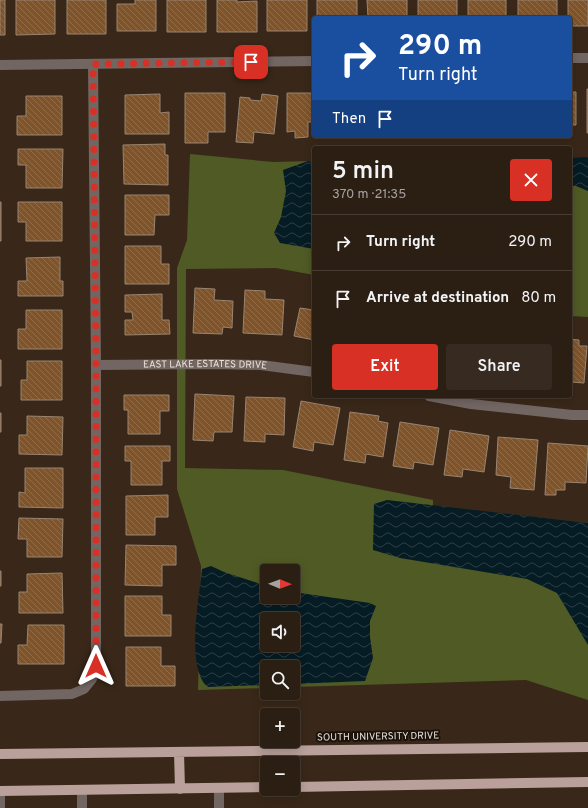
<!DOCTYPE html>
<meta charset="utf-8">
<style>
:root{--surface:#2b1e13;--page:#372b21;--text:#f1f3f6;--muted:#a6a2a0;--line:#473c33;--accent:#d93025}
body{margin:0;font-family:Overpass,sans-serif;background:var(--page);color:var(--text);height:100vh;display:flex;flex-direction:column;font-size:15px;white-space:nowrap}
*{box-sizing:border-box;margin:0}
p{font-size:13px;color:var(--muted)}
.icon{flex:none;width:22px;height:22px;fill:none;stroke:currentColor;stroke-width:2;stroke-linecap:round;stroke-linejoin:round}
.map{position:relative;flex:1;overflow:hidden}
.side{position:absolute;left:312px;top:146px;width:260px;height:252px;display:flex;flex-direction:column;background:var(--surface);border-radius:4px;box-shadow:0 2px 10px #0003,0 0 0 1px var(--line)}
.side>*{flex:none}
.hud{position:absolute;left:312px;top:16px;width:260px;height:122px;border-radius:4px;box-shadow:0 2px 10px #0003,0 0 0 1px var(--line);background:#1a4fa0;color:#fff;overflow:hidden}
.needle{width:26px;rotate:91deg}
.fabs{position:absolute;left:260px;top:564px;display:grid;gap:8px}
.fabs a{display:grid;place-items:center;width:40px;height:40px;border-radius:4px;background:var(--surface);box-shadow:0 2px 10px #0003,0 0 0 1px var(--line);font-size:20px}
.pin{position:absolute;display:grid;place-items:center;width:34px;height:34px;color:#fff;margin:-17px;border-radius:8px;box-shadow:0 2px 6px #0006}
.me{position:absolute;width:44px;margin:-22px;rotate:0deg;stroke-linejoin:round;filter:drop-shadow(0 0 3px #0008)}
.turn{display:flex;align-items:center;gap:14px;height:84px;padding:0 20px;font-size:18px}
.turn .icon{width:52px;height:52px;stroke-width:2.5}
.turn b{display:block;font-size:28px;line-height:34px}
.then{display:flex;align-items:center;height:38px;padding:0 20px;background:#0003;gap:8px;font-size:15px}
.round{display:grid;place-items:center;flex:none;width:42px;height:42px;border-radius:4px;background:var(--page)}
.headline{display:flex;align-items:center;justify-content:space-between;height:68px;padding:0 20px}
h1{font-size:24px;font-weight:600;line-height:30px}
.action{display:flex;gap:8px;margin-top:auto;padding:8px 20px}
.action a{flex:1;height:46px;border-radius:4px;background:var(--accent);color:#fff;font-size:16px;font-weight:600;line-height:46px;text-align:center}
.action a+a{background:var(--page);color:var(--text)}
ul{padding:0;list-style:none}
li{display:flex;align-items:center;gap:12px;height:56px;padding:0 20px;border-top:1px solid var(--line)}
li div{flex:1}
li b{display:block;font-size:15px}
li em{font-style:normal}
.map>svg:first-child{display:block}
.green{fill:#4f5a25;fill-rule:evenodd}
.water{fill:url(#water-waves);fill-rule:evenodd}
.building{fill:url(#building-back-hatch);stroke:#998473}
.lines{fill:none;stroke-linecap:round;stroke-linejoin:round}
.minor{stroke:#726663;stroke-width:10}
.major{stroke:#b9a09a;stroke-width:10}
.route{stroke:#d93025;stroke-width:7;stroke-dasharray:0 12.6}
.labels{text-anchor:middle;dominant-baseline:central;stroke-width:4;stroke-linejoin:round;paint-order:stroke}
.street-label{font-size:10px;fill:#efe3da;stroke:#1a130c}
</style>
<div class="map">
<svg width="588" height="808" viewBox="0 0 588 808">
<defs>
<pattern id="water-waves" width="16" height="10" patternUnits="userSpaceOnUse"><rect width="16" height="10" fill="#061c24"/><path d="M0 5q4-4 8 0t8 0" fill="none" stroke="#2b3d43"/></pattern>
<pattern id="building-back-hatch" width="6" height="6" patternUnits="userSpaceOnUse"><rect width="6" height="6" fill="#7f542b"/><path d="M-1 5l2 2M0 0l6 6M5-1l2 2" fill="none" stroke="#916c49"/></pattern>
</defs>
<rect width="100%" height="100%" fill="#392819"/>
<path class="green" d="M190,154L273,162L314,161V275L276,268L186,269L185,468L283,470L433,500V506L588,523V700L526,680L293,687V667H267V688L198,690L201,566L177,489V268L187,240ZM267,571H293V597H267ZM267,619H293V645H267Z
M570,161H588V317L570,316Z"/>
<path class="water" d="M588,157V191L576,186H570V158Z
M308,161L314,162V249L280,243L274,233L281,217L286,191L283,170Z
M387,500L588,523V645L557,593L527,579L400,558L373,550L374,504Z
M211,566L224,572L267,586V597H293V592L370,603L376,606L370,621V637L373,658L365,681L293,684V667H267V685L208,687C206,685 203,683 202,680C188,653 199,599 202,569ZM267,619H293V645H267Z"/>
<path class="building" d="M0,0H5V35H0Z
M16,0H55V34L16,35Z
M67,0H106V34H67Z
M135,0H156V31H117V4H135Z
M167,0H206V32H167Z
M217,0H237V2L257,1V32H217Z
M267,0H307V31H267Z
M317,0H357V18H317Z
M367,0H407V18H368Z
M418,0H457V18H418Z
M468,0H506V18H468Z
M518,0H557V18H518Z
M568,0H588V26H570V18H568Z
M587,89H588V133H587Z
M570,92H576V125H570Z
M185,93H225V132H208V143H185Z
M287,93H314V122H308V137L295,138V131L287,132Z
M160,94V113L169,112V134H125V95Z
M262,94L278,96L274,134L254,132L253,143L236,142L240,97L250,98V100L261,101Z
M26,96H62V135H17V116H26Z
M165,144V155H168V185L124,184L123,145Z
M18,149H63L62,188H26V165H18Z
M125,195H169V215H155L154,235H125Z
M0,202H1V241H0Z
M18,202H62V241H26V222H18Z
M125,246H161V264H169V284H125Z
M60,257V281H63V296H18V281H27L26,258Z
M195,288L215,289L214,300L233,301L232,328L223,327L222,334L193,333Z
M245,290L265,291V299L284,300L282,335L243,333Z
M162,294V320H169L170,334L125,335V320H133L132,312H125V295Z
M300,308L314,310V340L294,336Z
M26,310H62V349H18V329H26Z
M570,339L579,340V346H587L584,383L570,382Z
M0,360H1V386H0Z
M27,361H62V400H21V380H27Z
M195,394L234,396L232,432H214L213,441L193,440Z
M124,395H169V411H160V434H128V410H124Z
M246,397L285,398L284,435L265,434V442L244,441Z
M301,401L340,408L333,445L314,442L313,451L293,447Z
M350,412L379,416L378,421L388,423L383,457L366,454L365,463L344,460Z
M0,413H1V432H0Z
M27,416L63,417L62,455L19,454V435H27Z
M400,422L439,428L433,465L414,462L413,469L393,466Z
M450,430L489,436L484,472L463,469L462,477L444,475Z
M498,437L538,440L534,490L510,488L511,477L496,475Z
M548,443L588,446L586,483L565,482V490H556V495H545Z
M125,446H170V461H162V485H131V461H125Z
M25,468H63V508L19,507V492L25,493Z
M168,495V517H155V535H126V496Z
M19,518L63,519L62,557H27V539H18Z
M126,545L176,546V565H162V586L125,585Z
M0,571H1V586H0Z
M62,573L63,613H19V592H27V574Z
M125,596H162V615H171V636H125Z
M0,624H2L1,643H0Z
M28,625H64V664H18V645H27Z
M126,647H161V666H175V686H126Z"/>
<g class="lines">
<g class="minor">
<path d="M570,58H588"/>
<path d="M0,65L314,61"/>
<path id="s1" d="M96,365L215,364L261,365L314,372"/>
<path d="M429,396L471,404L572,415H588"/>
<path d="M0,696L72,694L84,689L92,679L96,665V365L93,64"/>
<path d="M219,788V808"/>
<path d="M82,790V808"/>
<path d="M0,808V791"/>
</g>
<path class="major" d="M179,752L180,789
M0,754L588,747
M293,787L588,782
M0,791L267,787"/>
</g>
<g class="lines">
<path class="route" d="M96,666V365L93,64L251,62"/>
</g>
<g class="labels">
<g class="street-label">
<text stroke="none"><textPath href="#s1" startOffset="109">EAST LAKE ESTATES DRIVE</textPath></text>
<text transform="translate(378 737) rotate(-1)">SOUTH UNIVERSITY DRIVE</text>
</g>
</g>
</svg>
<div class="fabs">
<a><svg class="needle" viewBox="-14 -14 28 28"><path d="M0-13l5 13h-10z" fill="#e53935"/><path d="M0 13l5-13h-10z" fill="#a6a2a0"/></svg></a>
<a><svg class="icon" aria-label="sound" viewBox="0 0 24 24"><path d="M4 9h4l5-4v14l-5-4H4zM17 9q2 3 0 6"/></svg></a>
<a><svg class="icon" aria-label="search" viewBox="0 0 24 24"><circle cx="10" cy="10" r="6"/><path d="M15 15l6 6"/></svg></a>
<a>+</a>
<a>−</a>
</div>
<div class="pin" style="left:251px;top:62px;background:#d93025"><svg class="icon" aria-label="arrive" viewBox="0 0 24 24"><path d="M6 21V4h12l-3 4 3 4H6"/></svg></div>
<svg class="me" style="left:96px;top:666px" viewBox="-20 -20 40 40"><path d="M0-17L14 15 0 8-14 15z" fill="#d93025" stroke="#fff" stroke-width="4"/></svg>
<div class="hud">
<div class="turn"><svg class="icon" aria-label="right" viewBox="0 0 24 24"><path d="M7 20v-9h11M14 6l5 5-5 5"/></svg><div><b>290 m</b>Turn right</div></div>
<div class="then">Then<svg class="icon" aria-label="arrive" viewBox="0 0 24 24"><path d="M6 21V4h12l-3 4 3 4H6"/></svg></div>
</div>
<section class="side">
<div class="headline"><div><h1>5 min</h1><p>370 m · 21:35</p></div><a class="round" style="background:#d93025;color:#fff"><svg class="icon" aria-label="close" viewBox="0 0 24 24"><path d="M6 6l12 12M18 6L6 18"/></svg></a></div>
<ul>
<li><svg class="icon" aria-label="right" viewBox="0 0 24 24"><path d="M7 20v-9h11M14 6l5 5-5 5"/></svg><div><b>Turn right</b></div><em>290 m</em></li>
<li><svg class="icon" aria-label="arrive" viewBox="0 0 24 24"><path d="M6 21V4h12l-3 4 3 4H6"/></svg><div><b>Arrive at destination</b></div><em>80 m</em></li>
</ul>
<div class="action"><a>Exit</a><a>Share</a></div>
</section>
</div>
